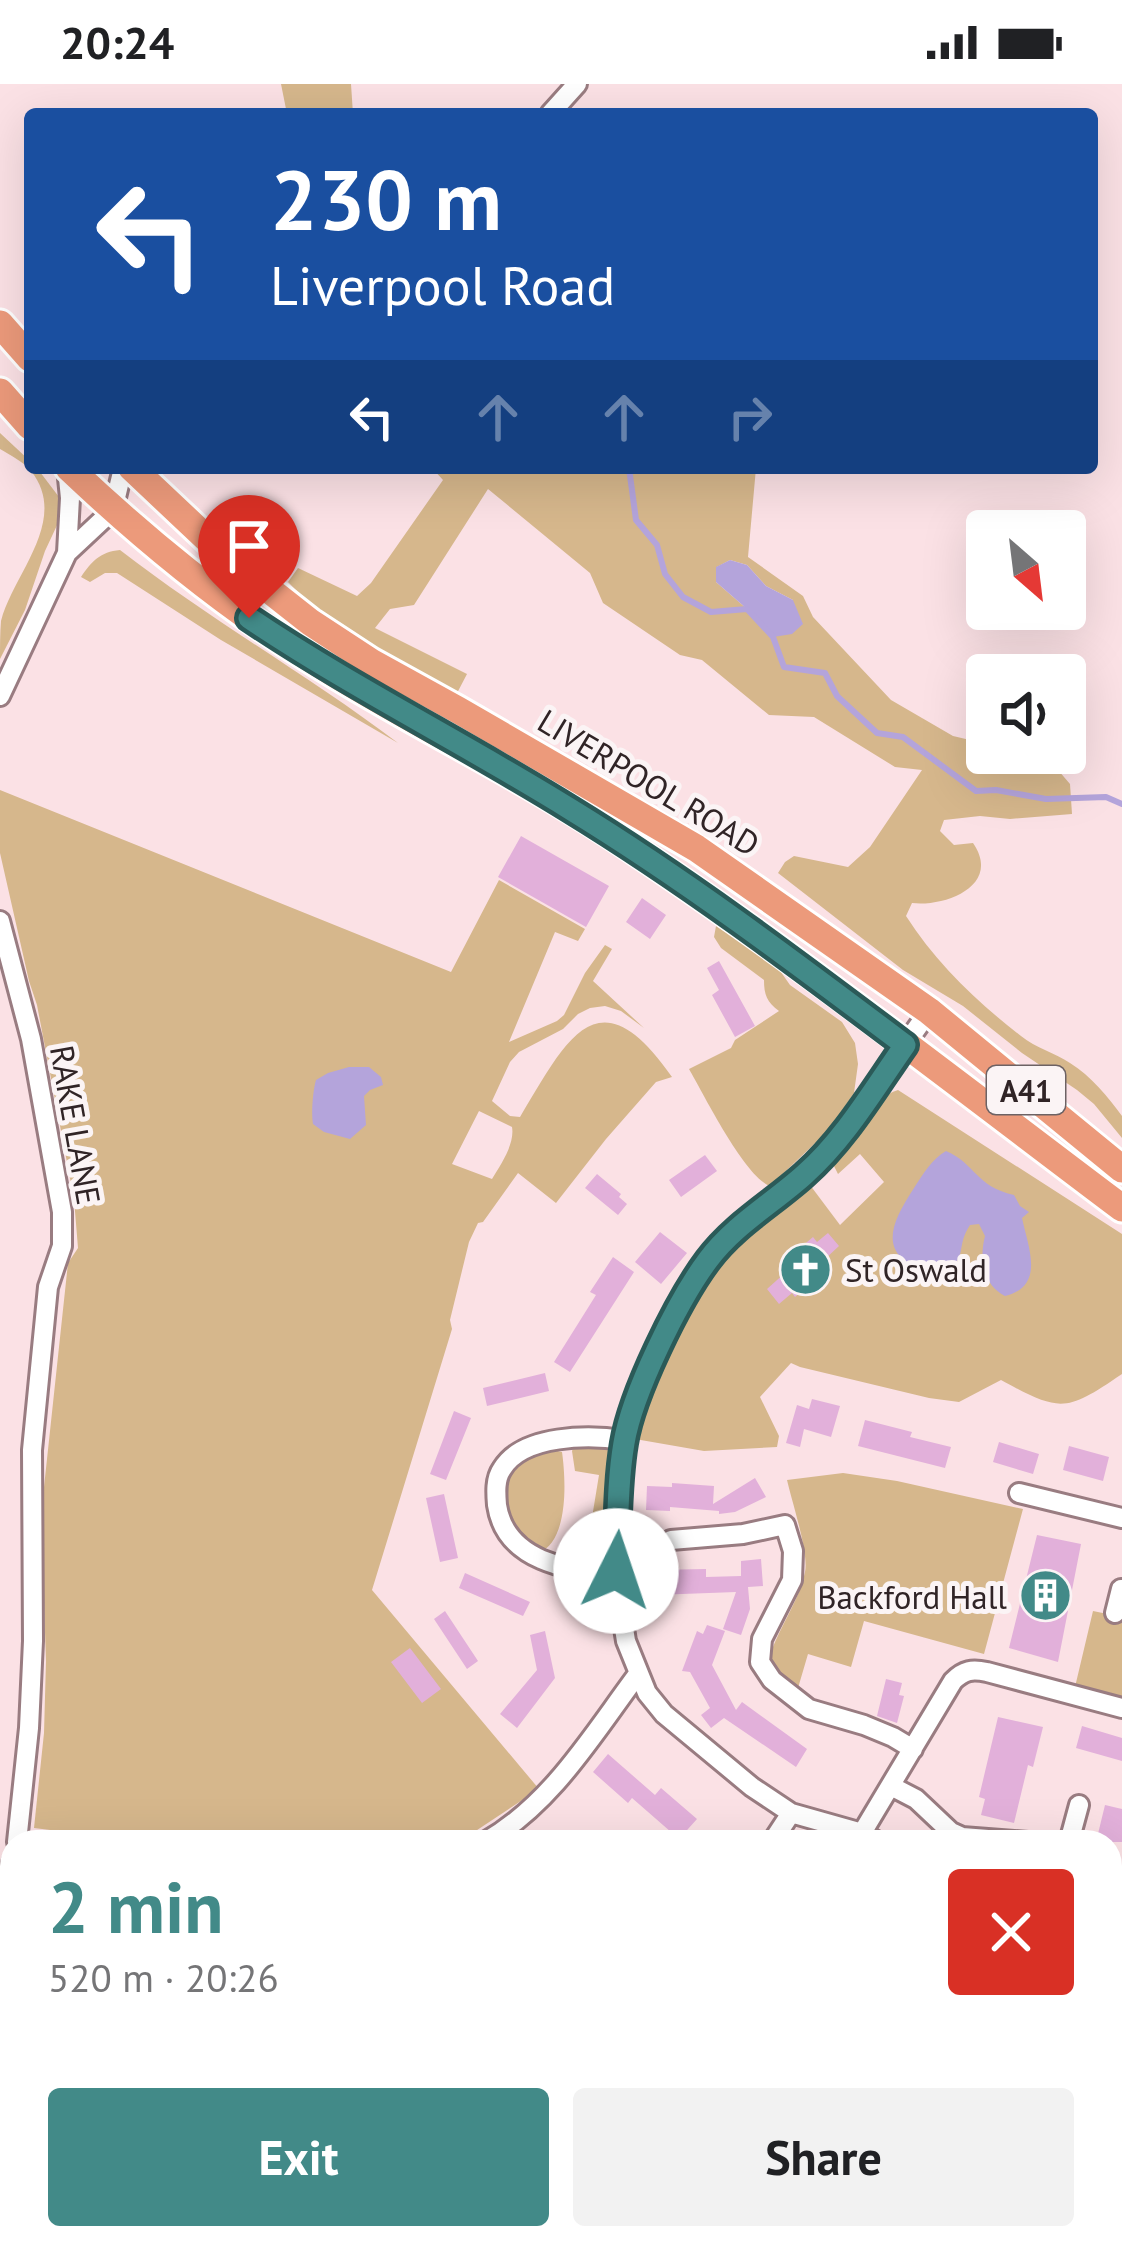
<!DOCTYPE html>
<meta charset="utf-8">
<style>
:root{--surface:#fff;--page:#f2f2f2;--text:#202124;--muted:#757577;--accent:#428a88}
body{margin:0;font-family:"PT Sans",sans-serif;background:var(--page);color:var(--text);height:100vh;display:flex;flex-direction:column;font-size:45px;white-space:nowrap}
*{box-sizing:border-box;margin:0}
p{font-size:39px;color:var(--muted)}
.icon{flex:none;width:66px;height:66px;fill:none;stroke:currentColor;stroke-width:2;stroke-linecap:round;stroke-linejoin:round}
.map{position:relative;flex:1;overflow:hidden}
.details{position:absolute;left:0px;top:1746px;width:1122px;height:420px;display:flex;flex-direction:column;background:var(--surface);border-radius:36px 36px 0 0;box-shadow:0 12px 48px #0002}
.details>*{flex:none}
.hud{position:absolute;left:24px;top:24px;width:1074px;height:366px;border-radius:12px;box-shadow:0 12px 48px #0002;background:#1a4fa0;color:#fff;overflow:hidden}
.needle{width:78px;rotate:152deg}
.controls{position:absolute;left:966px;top:426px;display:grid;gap:24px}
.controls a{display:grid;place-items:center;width:120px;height:120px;border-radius:12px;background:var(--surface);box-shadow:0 12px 48px #0002;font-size:60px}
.pin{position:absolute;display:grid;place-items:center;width:102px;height:102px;color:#fff;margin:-123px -51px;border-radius:50% 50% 50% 0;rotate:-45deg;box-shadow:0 0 12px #0007}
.pin .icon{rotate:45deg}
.me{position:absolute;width:132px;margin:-66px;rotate:4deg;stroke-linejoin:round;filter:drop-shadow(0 0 9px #0008)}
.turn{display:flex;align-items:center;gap:42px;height:252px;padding:0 48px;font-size:54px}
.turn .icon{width:156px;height:156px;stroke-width:2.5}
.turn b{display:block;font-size:84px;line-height:102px}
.lanes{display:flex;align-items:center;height:114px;padding:0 48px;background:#0003;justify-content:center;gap:60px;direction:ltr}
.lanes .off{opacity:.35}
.round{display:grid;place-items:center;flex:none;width:126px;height:126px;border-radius:12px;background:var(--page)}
.headline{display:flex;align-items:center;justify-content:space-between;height:204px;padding:0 48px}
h1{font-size:72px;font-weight:600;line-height:90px;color:var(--accent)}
.cta{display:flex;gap:24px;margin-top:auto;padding:24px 48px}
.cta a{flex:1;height:138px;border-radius:12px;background:var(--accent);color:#fff;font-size:48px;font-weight:600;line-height:138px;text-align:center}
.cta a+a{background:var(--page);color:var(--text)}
.status{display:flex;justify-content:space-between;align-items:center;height:84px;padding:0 60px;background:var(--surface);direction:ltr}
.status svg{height:33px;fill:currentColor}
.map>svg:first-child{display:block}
.green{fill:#d6b78c;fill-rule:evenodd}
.water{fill:#b4a4db}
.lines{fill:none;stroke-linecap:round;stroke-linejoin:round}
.stream{stroke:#b4a4db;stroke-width:6}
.building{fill:#e2b0da}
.minor-casing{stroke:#997c81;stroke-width:24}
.highway-casing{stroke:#fff;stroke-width:33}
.minor{stroke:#fff;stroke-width:18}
.highway{stroke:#ec9a7b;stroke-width:27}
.route-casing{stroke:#2b5a58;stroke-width:30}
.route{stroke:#428a88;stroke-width:21}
.labels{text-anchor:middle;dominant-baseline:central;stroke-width:10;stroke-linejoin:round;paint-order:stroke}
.shield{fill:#fbf4f5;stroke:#6d6264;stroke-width:3}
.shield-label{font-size:30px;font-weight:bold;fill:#302426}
.street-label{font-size:33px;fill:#302426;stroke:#fbf4f5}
.poi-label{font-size:33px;fill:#302426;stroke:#fbf4f5;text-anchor:start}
</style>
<div class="status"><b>20:24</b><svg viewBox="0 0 49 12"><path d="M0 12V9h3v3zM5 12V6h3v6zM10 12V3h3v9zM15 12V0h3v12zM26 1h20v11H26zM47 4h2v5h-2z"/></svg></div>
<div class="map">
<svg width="1122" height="2166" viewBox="0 0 1122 2166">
<rect width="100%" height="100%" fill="#fbe1e5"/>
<path class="green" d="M281,0H351L353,30H287Z
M0,349L30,377V384H37L59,413V437L45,467L25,526L0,575C0,563 0,549 1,537C13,490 70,436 31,387C24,378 10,371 0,365Z
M432,384H756L748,473L803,512L813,533L891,616L953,652L987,660V669H1007L1017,673L1025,669H1061L1058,686L1070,700L1072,730L1010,735L980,732L944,736L940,747L954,761L973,759C1002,801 946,823 912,819L906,832C936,879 977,918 1021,952C1036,964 1055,969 1070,979C1091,992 1108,1013 1122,1032V1054L1094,1020L1077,1006L1022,969L963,922L903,886L778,789L785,778L794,772L848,783L870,763L922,686L895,683L814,633L769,631L702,576L680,571L603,519L590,489L488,405L414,521L390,525L375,544L467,590L455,613C393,580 336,549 288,498L298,484L357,512L371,499L443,396ZM730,476L747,481L766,502L793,516L747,525L716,498L717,483Z
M120,466C209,535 308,591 398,659L221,556L117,489H105L90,498L81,493C92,477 100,468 120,466Z
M0,706L451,888L499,796L585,845L578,857L555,848L509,958L557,937L564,931L585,889L605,861L612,865L593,897L644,944L621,927L605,922L590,924L578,930L563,945L519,968L510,978L492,1017L510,1032L520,1033C567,955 598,887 672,993L656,998L606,1055L556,1119L518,1089L483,1138L478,1139L469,1158L450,1236L452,1245L372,1506L539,1705L459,1758H147L34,1744L44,1649L46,1577L41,1431L68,1179L78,1164L74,1115L37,921L29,897L0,769ZM479,1027L512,1043C515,1060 501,1080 492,1095L452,1080Z
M716,842L776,881L790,901L842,938L855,959L858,980L854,1009L829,1046L770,1102C745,1093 704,1011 689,985L731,964L735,956L779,927C767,918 764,911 764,896L721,864L714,853Z
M898,1006L1122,1150V1290C1066,1328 1061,1329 1001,1296L959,1318L929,1314L800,1283L791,1279L760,1313L779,1352L777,1363L704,1367L635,1355L646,1318L680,1248L724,1169L810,1101L840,1141L884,1098L860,1070L838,1090L833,1080C848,1057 872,1013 898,1006Z
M576,1358L605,1363L610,1369L605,1401L604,1474L593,1481L568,1476L565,1470L568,1457L588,1458L599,1391L575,1387L572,1367Z
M549,1365L562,1368C566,1396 569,1458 538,1469L511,1449L502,1411L510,1385L532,1371Z
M843,1389L897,1397L1023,1425L984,1570L864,1537L851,1583L808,1570L798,1604L775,1588L769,1575C777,1546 799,1518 805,1488C809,1469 792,1418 787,1396Z
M1093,1527L1122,1533V1615L1075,1603Z
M778,2154H947L932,2166H768Z"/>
<path class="water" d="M730,476L747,481L766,502L793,516L803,540L792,550L773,553L747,525L716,498V483Z
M349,983H369L381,993L383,1001L370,1006L364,1012L366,1041L350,1055L324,1048L313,1040C311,1029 313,1006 316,996L328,989Z
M946,1067C976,1080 975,1102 1014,1111L1020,1122L1029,1128L1022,1134C1028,1163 1046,1202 1005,1212C983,1201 979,1175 985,1152L979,1140L970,1141C954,1165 971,1175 938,1192C879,1175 885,1148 914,1104C923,1090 932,1075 946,1067Z"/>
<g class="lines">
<path class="stream" d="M629,384L636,436L657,461L665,490L683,513L711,528L747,525L773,553L784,583L825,589L837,612L877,649L903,653L976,707L996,706L1046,715L1106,713L1122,720"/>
</g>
<path class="building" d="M521,752L609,802L586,843L498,793Z
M642,814L666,831L650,855L626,838Z
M719,877L755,942L735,953L712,911L719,906L707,884Z
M705,1071L717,1087L681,1113L669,1096Z
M597,1090L621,1110L619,1113L627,1120L618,1131L585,1104Z
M660,1148L687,1169L661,1200L635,1178Z
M828,1149L839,1162L825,1175L831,1183L795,1213L792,1209L779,1220L767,1205L786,1188L780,1181L813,1153L817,1158Z
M613,1173L634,1188L570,1288L554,1278L596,1211L590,1208Z
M545,1289L549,1307L487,1322L483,1304Z
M812,1315L840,1322L831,1353L804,1345L800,1363L786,1359L797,1321L809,1325Z
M454,1327L471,1334L446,1396L430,1390Z
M865,1336L912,1348L910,1353L951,1363L945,1384L858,1362Z
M999,1358L1039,1370L1033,1390L993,1378Z
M1069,1362L1109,1373L1103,1397L1063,1386Z
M755,1394L766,1413L735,1428L719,1430V1427L670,1423V1427L646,1426L647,1402L672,1403V1399L714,1402L713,1420Z
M444,1410L458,1474L440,1478L426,1414Z
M1037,1451L1081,1460L1058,1578L1009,1564Z
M761,1475L763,1502L748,1503L750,1525L741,1551L723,1545L736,1508L655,1511L654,1486L706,1485V1493L741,1492V1477Z
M465,1489L530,1518L523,1532L459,1504Z
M445,1527L478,1577L467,1585L434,1535Z
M707,1541L725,1547L712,1581L736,1626L742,1618L807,1665L796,1683L724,1634L711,1644L701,1631L710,1624L690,1588L682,1587L697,1547L703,1550Z
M545,1547L555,1594L517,1644L500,1630L537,1586L530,1551Z
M410,1564L441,1605L422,1619L391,1578Z
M886,1595L902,1599L899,1611L904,1612L897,1639L877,1632Z
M998,1633L1043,1643L1033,1683L1028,1681L1014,1739L981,1731L985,1715L979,1713Z
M1082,1642L1122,1654V1677L1076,1664Z
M608,1670L655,1711L661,1704L697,1735L679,1755L632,1714L628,1719L593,1688Z
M1105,1721L1122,1725V1758H1096Z"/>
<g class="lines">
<defs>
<path id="minor" d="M550,30L577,0
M67,469L113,426L123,384
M0,612L67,469L70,414L67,384
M0,837L31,955L62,1128V1162L48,1203L32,1366L33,1557L29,1644L17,1758
M1019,1409L1122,1434
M671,1456L743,1450L785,1441L793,1467L792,1496L762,1555L760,1578L772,1596L809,1625L864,1641L893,1653L913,1665
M615,1487C568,1489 505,1476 497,1421C496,1409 495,1395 502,1385C523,1350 590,1351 624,1356
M1115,1529L1121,1505
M891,1702L916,1715L951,1748L962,1753L1028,1758
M862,1749L953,1597C964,1586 972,1585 987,1588L1122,1624
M485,1758C552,1720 593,1650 638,1590
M772,1758L791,1729
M878,1758L862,1749L791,1729L752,1703L664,1630L647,1609L626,1557L615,1487L624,1356L646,1293L691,1202L709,1173L738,1144L804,1092L832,1064L929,927
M1069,1758L1079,1721
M0,1823L12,1779
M1110,2145L1122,2166"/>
<path id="highway" d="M0,240L30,274
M0,308L30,342
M69,384C144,455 224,521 311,575C408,637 513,686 609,749C786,865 953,997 1122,1124
M132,384L220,467L310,538L371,578L458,626L696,764L929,927L1122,1085"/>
</defs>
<use href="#minor" class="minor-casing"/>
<use href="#highway" class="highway-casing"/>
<use href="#minor" class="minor"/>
<use href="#highway" class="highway"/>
</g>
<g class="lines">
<defs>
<path id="route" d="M249,534C353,604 464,659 570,725C686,796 796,879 905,961C874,1005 845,1055 804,1091C773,1119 734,1141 708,1176C678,1216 632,1310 624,1359C617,1400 618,1445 616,1487"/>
</defs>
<use href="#route" class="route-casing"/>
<use href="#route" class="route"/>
</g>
<defs>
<symbol id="church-disc" viewBox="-11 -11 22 22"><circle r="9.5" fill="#428a88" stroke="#fbf4f5"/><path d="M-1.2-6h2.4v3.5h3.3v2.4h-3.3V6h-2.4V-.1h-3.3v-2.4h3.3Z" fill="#fff"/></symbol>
<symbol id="building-disc" viewBox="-11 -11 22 22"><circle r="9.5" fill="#428a88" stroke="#fbf4f5"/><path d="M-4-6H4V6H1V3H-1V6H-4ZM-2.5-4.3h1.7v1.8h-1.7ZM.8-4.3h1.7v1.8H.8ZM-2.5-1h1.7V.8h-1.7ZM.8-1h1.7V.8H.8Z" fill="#fff"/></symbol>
</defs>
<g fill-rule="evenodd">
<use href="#church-disc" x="776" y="1156" width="59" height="59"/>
<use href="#building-disc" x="1016" y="1482" width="59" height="59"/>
</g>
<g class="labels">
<rect class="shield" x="987" y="982" width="78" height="48" rx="9"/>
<g class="shield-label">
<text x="1026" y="1006">A41</text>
</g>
<g class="street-label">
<text transform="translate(649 698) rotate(31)">LIVERPOOL ROAD</text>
<text transform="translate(76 1041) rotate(80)">RAKE LANE</text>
</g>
<g class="poi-label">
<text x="845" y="1185">St Oswald</text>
<text x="1007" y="1512" text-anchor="end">Backford Hall</text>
</g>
</g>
</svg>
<div class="controls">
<a><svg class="needle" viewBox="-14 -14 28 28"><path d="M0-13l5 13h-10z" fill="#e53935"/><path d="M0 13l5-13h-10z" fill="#757577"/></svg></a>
<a><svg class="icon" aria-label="sound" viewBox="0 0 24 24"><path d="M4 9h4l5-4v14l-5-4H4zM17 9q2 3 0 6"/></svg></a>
</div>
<div class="pin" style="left:249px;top:534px;background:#d93025"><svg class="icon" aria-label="arrive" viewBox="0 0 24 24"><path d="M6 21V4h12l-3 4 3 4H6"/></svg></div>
<svg class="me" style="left:616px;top:1487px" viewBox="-20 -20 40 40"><circle r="19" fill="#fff"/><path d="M0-13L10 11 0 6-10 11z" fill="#428a88"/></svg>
<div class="hud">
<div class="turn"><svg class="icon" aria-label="left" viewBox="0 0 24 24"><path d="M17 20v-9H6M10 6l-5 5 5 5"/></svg><div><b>230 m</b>Liverpool Road</div></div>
<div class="lanes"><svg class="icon" aria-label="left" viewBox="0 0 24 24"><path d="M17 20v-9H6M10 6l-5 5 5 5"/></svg><svg class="icon off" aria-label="ahead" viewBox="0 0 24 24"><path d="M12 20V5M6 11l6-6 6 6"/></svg><svg class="icon off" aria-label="ahead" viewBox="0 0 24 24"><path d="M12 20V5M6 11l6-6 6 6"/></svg><svg class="icon off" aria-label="right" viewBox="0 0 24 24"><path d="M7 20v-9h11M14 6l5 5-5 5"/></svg></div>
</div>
<section class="details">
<div class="headline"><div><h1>2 min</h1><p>520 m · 20:26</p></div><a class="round" style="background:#d93025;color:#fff"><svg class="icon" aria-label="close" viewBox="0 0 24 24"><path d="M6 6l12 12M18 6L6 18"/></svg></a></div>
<div class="cta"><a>Exit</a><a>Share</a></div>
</section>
</div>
